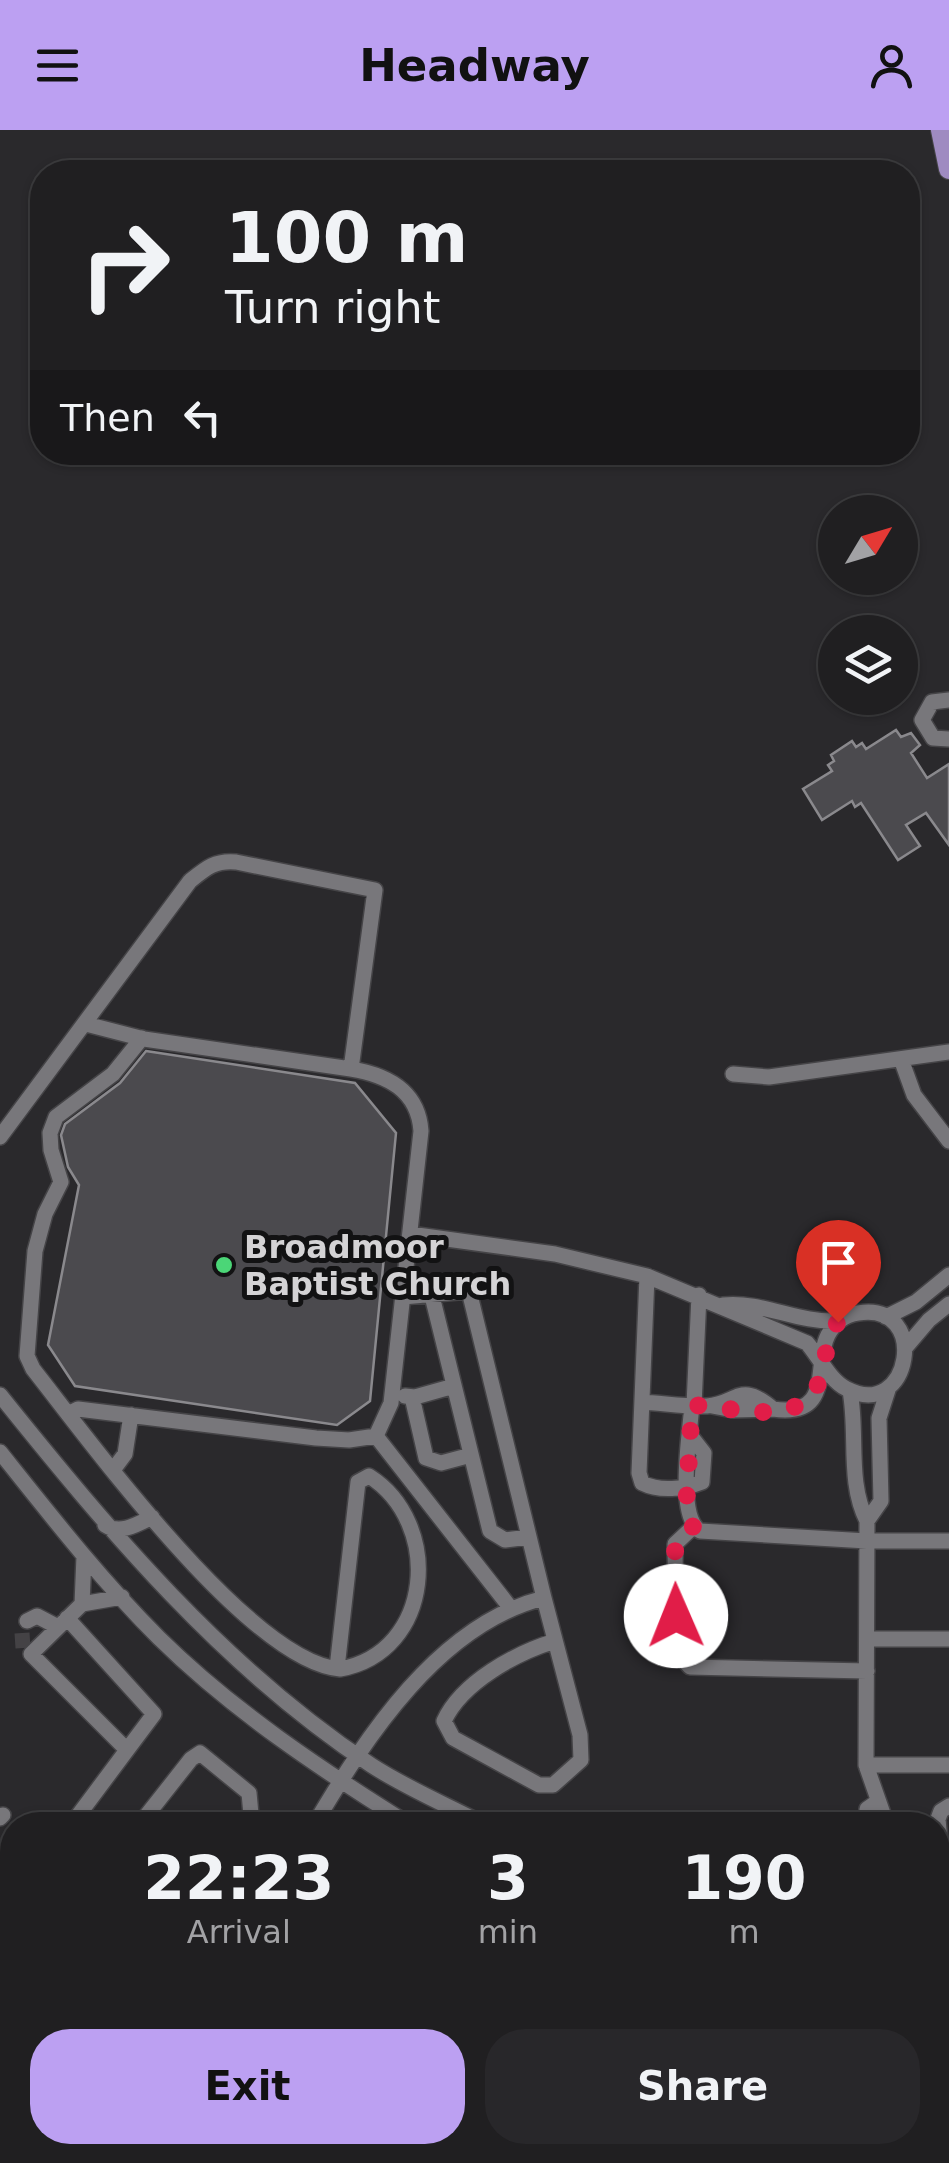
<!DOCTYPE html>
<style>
:root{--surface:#201f21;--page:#28272a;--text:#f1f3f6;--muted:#a2a2a5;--line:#3d3d3f;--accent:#bca0f2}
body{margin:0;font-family:"DejaVu Sans",sans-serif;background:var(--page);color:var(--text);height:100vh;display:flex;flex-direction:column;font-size:38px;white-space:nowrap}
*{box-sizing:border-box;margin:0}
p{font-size:32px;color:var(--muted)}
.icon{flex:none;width:55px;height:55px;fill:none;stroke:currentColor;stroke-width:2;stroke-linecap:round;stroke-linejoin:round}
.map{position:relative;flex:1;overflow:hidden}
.sheet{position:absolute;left:0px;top:1682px;width:950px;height:352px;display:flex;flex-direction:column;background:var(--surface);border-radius:40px 40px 0 0;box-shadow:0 2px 8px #0004,0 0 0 2px var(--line)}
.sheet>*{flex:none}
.hud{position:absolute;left:30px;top:30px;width:890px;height:305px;border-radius:40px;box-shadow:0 2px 8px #0004,0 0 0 2px var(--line);background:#201f21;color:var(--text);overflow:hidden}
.needle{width:65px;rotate:52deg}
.fabs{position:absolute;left:818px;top:365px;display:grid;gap:20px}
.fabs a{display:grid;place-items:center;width:100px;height:100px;border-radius:50%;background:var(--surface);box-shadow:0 2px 8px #0004,0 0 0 2px var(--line);font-size:50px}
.pin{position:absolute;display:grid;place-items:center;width:85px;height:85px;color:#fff;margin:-102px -42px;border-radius:50% 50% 50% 0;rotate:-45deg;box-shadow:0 0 10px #0007}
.pin .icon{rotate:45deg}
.me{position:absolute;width:110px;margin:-55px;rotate:359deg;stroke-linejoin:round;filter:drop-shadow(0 0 8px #0008)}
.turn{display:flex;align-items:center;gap:35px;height:210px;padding:0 30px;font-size:45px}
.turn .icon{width:130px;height:130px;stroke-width:2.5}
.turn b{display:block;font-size:70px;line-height:85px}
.then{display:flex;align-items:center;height:95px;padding:0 30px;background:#0003;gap:20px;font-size:38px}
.eta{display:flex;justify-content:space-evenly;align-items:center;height:170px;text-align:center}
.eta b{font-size:60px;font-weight:700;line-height:70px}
.button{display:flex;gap:20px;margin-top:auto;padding:20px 30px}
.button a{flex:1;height:115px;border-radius:40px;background:var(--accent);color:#111;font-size:40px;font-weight:700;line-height:115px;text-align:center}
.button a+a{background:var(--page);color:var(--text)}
header{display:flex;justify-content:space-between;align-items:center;height:130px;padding:0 30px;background:var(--accent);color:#111;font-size:45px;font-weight:700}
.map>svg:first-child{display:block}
.water{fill:#150b25;stroke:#4e475a;stroke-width:2.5}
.building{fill:#4b4a4e;stroke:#8a898d;stroke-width:2.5}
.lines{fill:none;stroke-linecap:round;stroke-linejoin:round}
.minor-tunnel{stroke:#444245;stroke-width:15;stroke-dasharray:15 8;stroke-linecap:butt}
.minor-casing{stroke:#454447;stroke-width:18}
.major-casing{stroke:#454447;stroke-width:22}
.minor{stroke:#78777b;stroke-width:15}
.major{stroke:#9f8bc1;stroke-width:20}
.route{stroke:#e11d48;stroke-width:18;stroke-dasharray:0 32.4}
.poi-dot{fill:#4bd677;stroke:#121213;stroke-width:4}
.labels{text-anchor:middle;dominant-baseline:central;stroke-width:10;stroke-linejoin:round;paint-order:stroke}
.poi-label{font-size:32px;font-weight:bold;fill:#d4d3d5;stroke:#121213;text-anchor:start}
</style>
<header><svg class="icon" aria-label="menu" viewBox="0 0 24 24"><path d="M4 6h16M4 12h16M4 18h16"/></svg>Headway<svg class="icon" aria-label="person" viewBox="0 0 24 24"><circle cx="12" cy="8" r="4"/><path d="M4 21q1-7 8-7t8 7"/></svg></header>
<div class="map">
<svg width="949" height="2033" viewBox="0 0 949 2033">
<rect width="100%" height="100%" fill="#2a292c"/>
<path class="water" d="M447,2023H602L608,2033H451Z"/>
<path class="building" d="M896,600L901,607L911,603L920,615L911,623L927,648L949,634V715L926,683L906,695L920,716L898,730L861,673L855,677L852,671L822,690L803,659L832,641L828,635L834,631L831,625L852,611L856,617L862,613L866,619Z
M146,921L355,953L396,1003L370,1271L337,1295L75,1256L48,1215L79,1055L68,1037L61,1005L65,994L120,953Z"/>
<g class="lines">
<path class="minor-tunnel" d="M23,1518L22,1503L27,1491"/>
<defs>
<path id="minor" d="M949,570L932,572L922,590L933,608L949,609
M86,894L144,909L351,939
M142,908L113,944L56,987L50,1003L51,1020L61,1052L45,1084L35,1121L27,1226L33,1239C90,1311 250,1532 340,1539C434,1522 443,1393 369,1346L358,1352L337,1538
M901,929L914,965L949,1011
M733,944L769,947L949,922
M0,1007L190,751C206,738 215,730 236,732L375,760L351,939C387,945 418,960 421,1001L391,1273L376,1306L349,1310L316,1308L78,1279L68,1284
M410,1104L555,1124L647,1146L807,1213C820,1228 830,1251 847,1259C911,1292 931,1171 858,1183C845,1185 834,1193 828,1205C813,1233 835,1288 773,1279C739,1250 738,1274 707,1276C686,1277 663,1273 642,1272
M647,1146L639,1343L642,1353C660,1362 684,1359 702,1352L704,1323L690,1305
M432,1166L490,1401L505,1410L529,1407
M403,1167L469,1161L544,1468
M723,1175C763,1171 797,1193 837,1191
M886,1187L916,1172L949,1145
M906,1217L929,1190L949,1174
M850,1261C858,1304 847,1352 867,1391L866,1635L887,1695
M0,1265C110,1402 223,1537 371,1635C406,1658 447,1675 485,1695
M405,1266L415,1267L454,1256
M412,1267L426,1328L441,1333L471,1325
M692,1275C690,1302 676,1386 700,1401L867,1411H949
M694,1275L699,1165
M712,1276L733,1280L773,1279
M376,1306L509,1476
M0,1322C51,1386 101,1450 159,1508C233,1581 322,1640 410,1695
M113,1340L125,1324L131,1285
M867,1391L881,1371L879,1288L889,1257
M105,1395C120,1405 138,1394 152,1387
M693,1397L675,1414L676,1522L690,1537L867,1541
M82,1474L84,1426
M67,1488L154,1584L127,1620
M27,1491L37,1486L58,1497
M867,1509H949
M866,1635H949
M0,1688L3,1685
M71,1695L127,1620L31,1524L82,1474L122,1467
M139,1695L191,1629L200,1623L249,1663L252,1695
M314,1695C366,1607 439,1494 544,1468L580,1605L581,1630L553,1655H539L453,1608L444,1591C462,1552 516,1523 555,1511
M866,1695L867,1679L877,1672
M0,1746L12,1750
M938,1755L943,1746L938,1689L941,1681L949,1676
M938,1758L949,1770
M938,1820L949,1821
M938,1856H949
M114,2022L118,2033
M226,2022L230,2033
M266,2022L270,2033
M845,2033L846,2022"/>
<path id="major" d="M941,0L949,39"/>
</defs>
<use href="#minor" class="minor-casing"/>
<use href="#major" class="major-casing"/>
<use href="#minor" class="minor"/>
<use href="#major" class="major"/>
</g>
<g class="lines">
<path class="route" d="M676,1486L675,1414L693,1397L686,1379L692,1275C738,1277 806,1302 822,1243C828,1223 824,1209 838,1192"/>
</g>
<circle class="poi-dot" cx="224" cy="1135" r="10"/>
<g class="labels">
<g class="poi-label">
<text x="244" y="1117">Broadmoor<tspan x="244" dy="37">Baptist Church</tspan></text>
</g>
</g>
</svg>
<div class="fabs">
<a><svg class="needle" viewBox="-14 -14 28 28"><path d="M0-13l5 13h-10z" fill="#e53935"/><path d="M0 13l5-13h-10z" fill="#a2a2a5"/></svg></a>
<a><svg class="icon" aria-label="layers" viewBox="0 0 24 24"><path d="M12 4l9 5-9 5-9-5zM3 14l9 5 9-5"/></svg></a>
</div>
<div class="pin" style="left:838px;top:1192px;background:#d93025"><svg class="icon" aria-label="arrive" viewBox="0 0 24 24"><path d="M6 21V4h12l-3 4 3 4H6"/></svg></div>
<svg class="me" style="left:676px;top:1486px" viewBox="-20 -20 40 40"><circle r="19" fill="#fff"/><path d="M0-13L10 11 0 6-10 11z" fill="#e11d48"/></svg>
<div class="hud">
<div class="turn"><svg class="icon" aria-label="right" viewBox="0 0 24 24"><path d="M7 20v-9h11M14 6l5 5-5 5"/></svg><div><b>100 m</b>Turn right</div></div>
<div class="then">Then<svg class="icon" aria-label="left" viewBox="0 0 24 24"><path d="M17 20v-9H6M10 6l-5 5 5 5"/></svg></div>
</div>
<section class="sheet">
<div class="eta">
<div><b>22:23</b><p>Arrival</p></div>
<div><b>3</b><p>min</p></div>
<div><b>190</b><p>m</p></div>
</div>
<div class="button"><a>Exit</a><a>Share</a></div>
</section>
</div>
